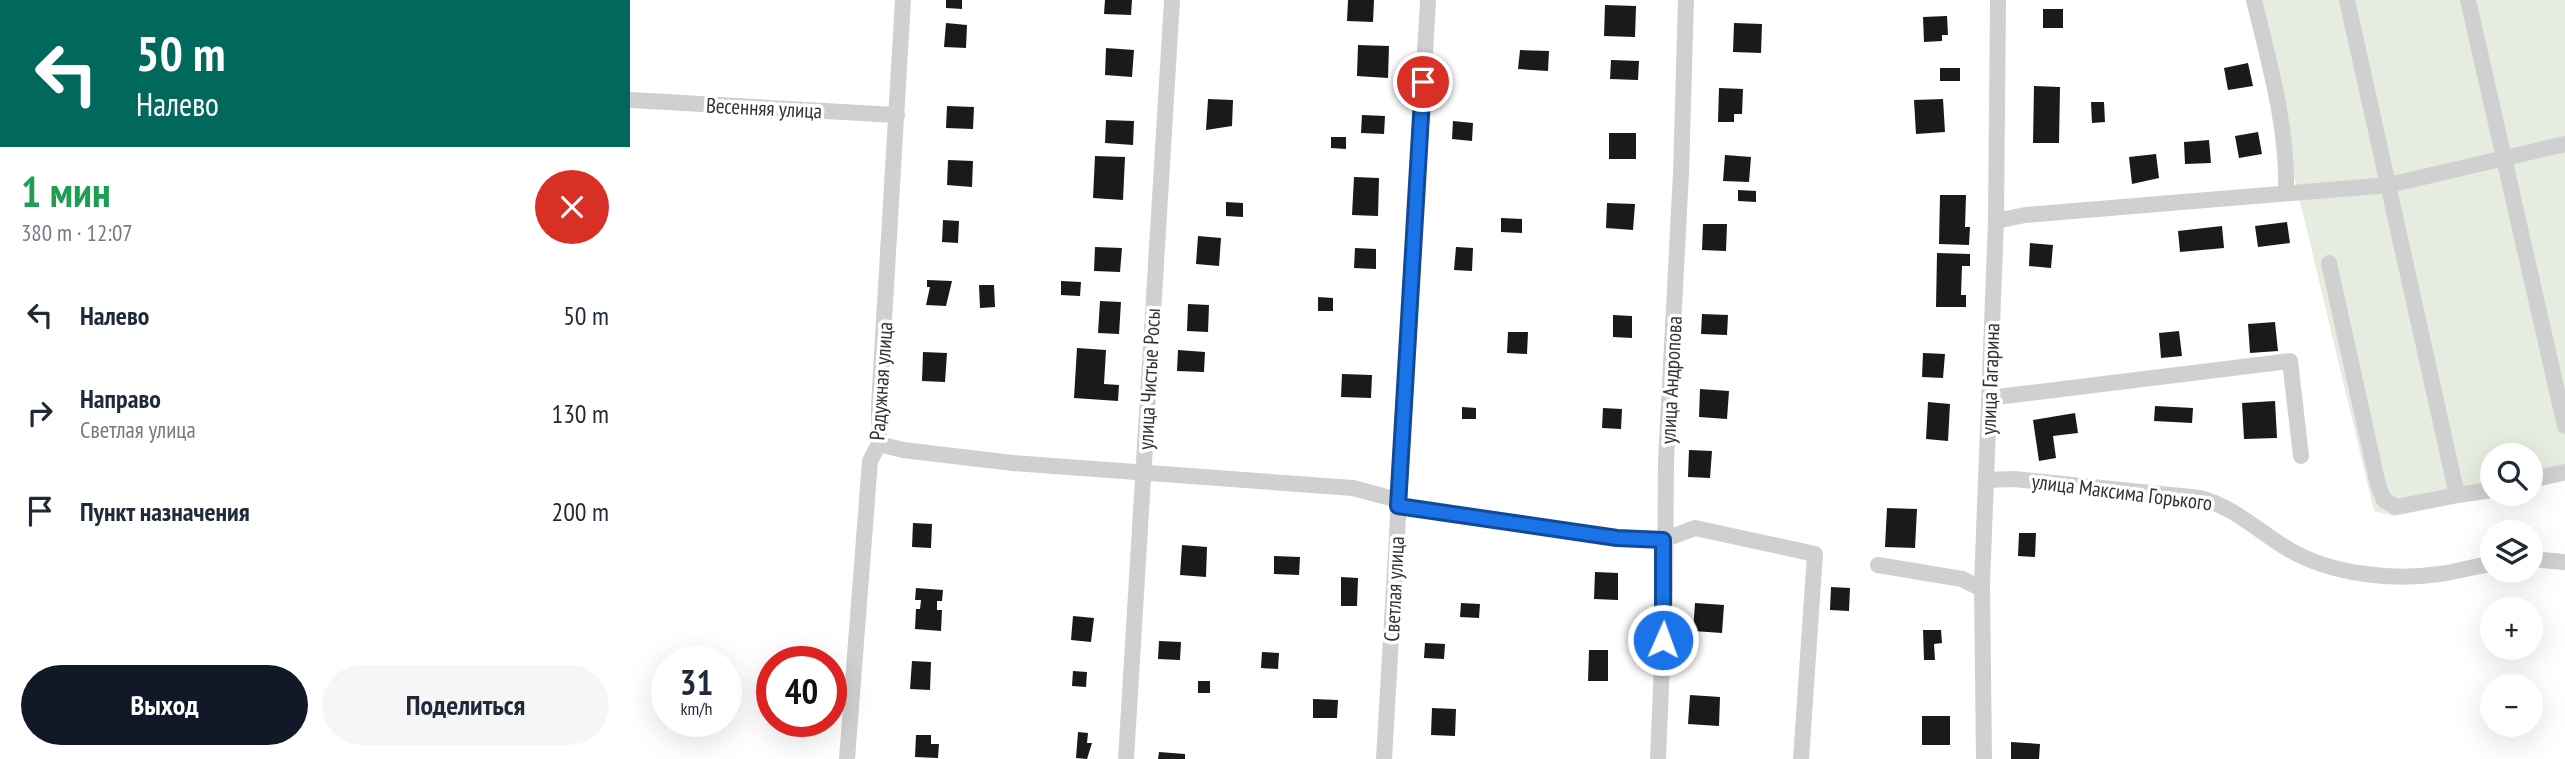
<!DOCTYPE html>
<html lang="ru">
<meta charset="utf-8">
<style>
:root{--surface:#fff;--page:#f6f6f7;--text:#1f2937;--muted:#747a83;--accent:#111827}
body{margin:0;font-family:"PT Sans Narrow",sans-serif;background:var(--page);color:var(--text);height:100vh;display:flex;flex-direction:column;font-size:26px;white-space:nowrap}
*{box-sizing:border-box;margin:0}
p{font-size:23px;color:var(--muted)}
.icon{flex:none;width:38px;height:38px;fill:none;stroke:currentColor;stroke-width:2;stroke-linecap:round;stroke-linejoin:round}
.map{position:relative;flex:1;overflow:hidden}
.sheet{display:flex;flex-direction:column;background:var(--surface);width:630px}
.sheet>*{flex:none}
.hud{background:#00695c;color:#fff;overflow:hidden}
.fabs{position:absolute;left:1850px;top:443px;display:grid;gap:14px}
.fabs a{display:grid;place-items:center;width:63px;height:63px;border-radius:50%;background:var(--surface);box-shadow:0 7px 28px #0002;font-size:35px}
.speed{position:absolute;left:21px;top:646px;display:flex;gap:14px;font-size:35px;font-weight:700;text-align:center}
.speed>*{display:grid;place-content:center;width:91px;height:91px;border-radius:50%;background:var(--surface);box-shadow:0 7px 28px #0002;line-height:1}
.speed small{font-size:18px;font-weight:400}
.speed .limit{border:10px solid #d22;background:#fff;color:#111}
.pin{position:absolute;display:grid;place-items:center;width:60px;height:60px;color:#fff;margin:-30px;border:4px solid #fff;border-radius:50%;box-shadow:0 2px 7px #0007}
.me{position:absolute;width:77px;margin:-38px;rotate:2deg;stroke-linejoin:round;filter:drop-shadow(0 0 5px #0008)}
.turn{display:flex;align-items:center;gap:24px;height:147px;padding:0 21px;font-size:32px}
.turn .icon{width:91px;height:91px;stroke-width:2.5}
.turn b{display:block;font-size:49px;line-height:60px}
.round{display:grid;place-items:center;flex:none;width:74px;height:74px;border-radius:37px;background:var(--page)}
.summary{display:flex;align-items:center;justify-content:space-between;height:119px;padding:0 21px}
h1{font-size:42px;font-weight:700;line-height:52px;color:#1e9e55}
.cta{display:flex;gap:14px;margin-top:auto;padding:14px 21px}
.cta a{flex:1;height:80px;border-radius:42px;background:var(--accent);color:#fff;font-size:28px;font-weight:700;line-height:80px;text-align:center}
.cta a+a{background:var(--page);color:var(--text)}
ul{padding:0;list-style:none}
li{display:flex;align-items:center;gap:21px;height:98px;padding:0 21px}
li div{flex:1}
li b{display:block;font-size:26px}
li em{font-style:normal}
main{display:flex;flex:1;min-height:0}
.map>svg:first-child{display:block}
.green{fill:#e6ecdf}
.building{fill:#1a1a1a}
.lines{fill:none;stroke-linecap:round;stroke-linejoin:round}
.minor{stroke:#d0d0d0;stroke-width:16}
.route-casing{stroke:#114b97;stroke-width:18}
.route{stroke:#1a73e8;stroke-width:12}
.labels{text-anchor:middle;dominant-baseline:central;stroke-width:7;stroke-linejoin:round;paint-order:stroke}
.street-label{font-size:21px;fill:#333;stroke:#fff}
</style>
<main>
<section class="sheet">
<div class="hud">
<div class="turn"><svg class="icon" aria-label="left" viewBox="0 0 24 24"><path d="M17 20v-9H6M10 6l-5 5 5 5"/></svg><div><b>50 m</b>Налево</div></div>
</div>
<div class="summary"><div><h1>1 мин</h1><p>380 m · 12:07</p></div><a class="round" style="background:#d93025;color:#fff"><svg class="icon" aria-label="close" viewBox="0 0 24 24"><path d="M6 6l12 12M18 6L6 18"/></svg></a></div>
<ul>
<li><svg class="icon" aria-label="left" viewBox="0 0 24 24"><path d="M17 20v-9H6M10 6l-5 5 5 5"/></svg><div><b>Налево</b></div><em>50 m</em></li>
<li><svg class="icon" aria-label="right" viewBox="0 0 24 24"><path d="M7 20v-9h11M14 6l5 5-5 5"/></svg><div><b>Направо</b><p>Светлая улица</p></div><em>130 m</em></li>
<li><svg class="icon" aria-label="arrive" viewBox="0 0 24 24"><path d="M6 21V4h12l-3 4 3 4H6"/></svg><div><b>Пункт назначения</b></div><em>200 m</em></li>
</ul>
<div class="cta"><a>Выход</a><a>Поделиться</a></div>
</section>
<div class="map">
<svg width="1935" height="759" viewBox="0 0 1935 759">
<rect width="100%" height="100%" fill="#fff"/>
<path class="green" d="M1622,0H1935V481L1901,488L1900,455H1862V494H1874L1764,516L1744,511Z"/>
<path class="building" d="M316,0H332V9L316,8Z
M475,0H502L501,15L474,14Z
M718,0H744L743,22L717,21Z
M975,5L1006,6L1005,37L974,36Z
M1413,9H1433V28H1413Z
M1317,16L1318,35H1312V41L1294,42L1293,17Z
M316,23L337,25L336,48L314,47Z
M1104,23L1132,24L1131,53L1103,52Z
M728,45L759,46L758,78L727,76Z
M476,48L504,50L502,77L475,75Z
M890,50L919,51L918,71L888,69Z
M981,60L1009,61L1008,80L980,79Z
M1618,63L1623,86L1598,90L1594,68Z
M1310,68H1330V81H1310Z
M1404,86L1430,87L1429,143H1403Z
M1089,88L1113,89L1112,114H1104V122H1088Z
M578,99L603,100L602,126L576,130Z
M1313,99L1315,132L1286,134L1284,100Z
M1461,102H1474L1475,122L1462,123Z
M317,106L344,107L343,129L316,128Z
M732,115L755,116L754,134L731,133Z
M476,120L504,121L503,145L475,143Z
M823,121L843,123L842,141L822,139Z
M1628,132L1632,154L1609,158L1605,136Z
M979,133H1006V159H979Z
M701,137H716V149L701,148Z
M1579,140L1581,163L1555,164L1554,142Z
M1526,154L1529,178L1502,184L1499,157Z
M1095,155L1121,157L1119,182L1093,181Z
M465,156L495,157L493,200L463,198Z
M318,160L343,161L342,187L317,185Z
M724,177L749,178L748,216L722,215Z
M1108,190L1126,191V202L1108,201Z
M1310,195H1336L1335,227H1340L1339,245L1309,244Z
M596,202L613,203V217L596,216Z
M977,203L1005,204L1003,230L976,228Z
M871,218L892,219V233L871,232Z
M313,220L329,221L328,243L312,242Z
M1657,222L1660,243L1628,247L1625,226Z
M1073,224H1097L1096,251L1072,250Z
M1592,226L1594,248L1550,252L1548,231Z
M568,236L591,238L589,266L566,264Z
M1400,243L1423,245L1421,268L1399,266Z
M465,247L492,248L490,272L464,271Z
M826,247L843,248L842,271L824,270Z
M725,248L746,249V269L724,268Z
M1307,253L1340,254V266H1332L1331,295H1336V307H1306Z
M297,280L322,281L316,306L296,305L300,287H297Z
M431,281L451,282L450,296L431,295Z
M349,285H364L365,307L350,308Z
M688,297L703,298V311H688Z
M470,301L491,302L489,334L468,333Z
M558,304L579,305L578,332L557,331Z
M1072,314L1098,315L1097,335L1071,334Z
M983,315L1002,316V338L983,337Z
M1645,322L1648,351L1620,353L1618,324Z
M1549,331L1552,356L1531,358L1529,333Z
M878,332H898L897,354L877,353Z
M447,348L476,350L474,384L489,385L488,401L444,398Z
M548,350L575,352L574,372L547,371Z
M293,352L317,353L315,382L292,381Z
M1293,353L1315,354L1313,378L1292,377Z
M712,374L742,375L741,398L711,397Z
M1070,389L1099,391L1097,419L1069,417Z
M1645,401L1647,438L1614,439L1612,403Z
M1298,402L1320,404L1318,441L1296,439Z
M1525,406L1563,408L1562,423L1524,421Z
M832,407L846,408V419H832Z
M973,408L992,409L991,429L972,428Z
M1445,413L1448,433L1423,436L1426,458L1409,461L1403,420Z
M1059,450L1082,451L1080,478L1058,477Z
M1257,508L1287,509L1285,548L1255,547Z
M283,523L302,524L301,548L282,547Z
M1389,533H1406L1405,557L1388,556Z
M552,545L577,547L576,577L550,575Z
M644,556L670,557L669,575L644,574Z
M965,572L988,573V600L964,599Z
M711,577L728,578L727,606H711Z
M1201,587L1220,588L1219,611L1200,610Z
M286,588L313,590L312,601H307V610H312L311,631L285,629L286,609H290L291,600H285Z
M831,603L850,604L849,618L830,617Z
M1065,603L1094,605L1092,633L1063,631Z
M443,616L464,618L461,642L441,640Z
M1293,630H1311L1312,643L1304,644L1305,660H1294Z
M529,641L551,642L550,660L528,659Z
M795,643L815,644L814,659L794,658Z
M959,650H978V681H958Z
M632,652L649,653L648,669L631,668Z
M282,661L301,662L300,690L280,689Z
M443,671L457,672L456,687L442,686Z
M568,681H580V693H568Z
M1060,695L1090,697L1089,726L1058,724Z
M683,699L708,700L707,718H683Z
M802,708L826,709L825,736L801,735Z
M1292,716H1320V745H1292Z
M448,732L458,733L457,743H462L457,759L446,758Z
M286,735H301V744H309L308,758L285,757Z
M1381,742L1410,744L1409,759H1381Z
M529,752L555,754V759H528Z"/>
<g class="lines">
<path class="minor" d="M1624,0C1639,62 1658,128 1656,192
M1717,0L1827,495L1862,490
M1838,0L1935,426
M0,100L267,115
M1366,221L1395,215L1759,185L1935,144
M1699,263L1748,485L1754,500L1766,507L1827,495
M1359,398L1660,361L1671,456
M249,444L273,450L383,463L723,488L768,500
M1356,480L1384,479L1570,498C1604,507 1628,531 1658,549C1700,574 1761,581 1809,574C1827,572 1844,566 1862,564
M1900,480L1935,472
M768,506L987,538L1033,540L1065,528L1185,554L1171,759
M1900,559L1935,562
M1248,565L1332,579L1352,589
M217,759L240,461L249,444V405L273,0
M496,759L542,0
M754,759L798,0
M1028,759L1035,591L1036,461L1051,173L1056,0
M1354,759L1352,584L1366,221L1368,0"/>
</g>
<g class="lines">
<defs>
<path id="route" d="M793,82L768,506L987,538L1033,540V640"/>
</defs>
<use href="#route" class="route-casing"/>
<use href="#route" class="route"/>
</g>
<g class="labels">
<g class="street-label">
<text transform="translate(134 108) rotate(3)">Весенняя улица</text>
<text transform="translate(519 379) rotate(-87)">улица Чистые Росы</text>
<text transform="translate(1360 379) rotate(-88)">улица Гагарина</text>
<text transform="translate(1041 380) rotate(-87)">улица Андропова</text>
<text transform="translate(251 381) rotate(-86)">Радужная улица</text>
<text transform="translate(1492 492) rotate(7)">улица Максима Горького</text>
<text transform="translate(764 589) rotate(-87)">Светлая улица</text>
</g>
</g>
</svg>
<div class="fabs">
<a><svg class="icon" aria-label="search" viewBox="0 0 24 24"><circle cx="10" cy="10" r="6"/><path d="M15 15l6 6"/></svg></a>
<a><svg class="icon" aria-label="layers" viewBox="0 0 24 24"><path d="M12 4l9 5-9 5-9-5zM3 14l9 5 9-5"/></svg></a>
<a>+</a>
<a>−</a>
</div>
<div class="speed"><div>31<small>km/h</small></div><div class="limit">40</div></div>
<div class="pin" style="left:793px;top:82px;background:#d93025"><svg class="icon" aria-label="arrive" viewBox="0 0 24 24"><path d="M6 21V4h12l-3 4 3 4H6"/></svg></div>
<svg class="me" style="left:1033px;top:640px" viewBox="-20 -20 40 40"><circle r="17" fill="#1a73e8" stroke="#fff" stroke-width="3"/><path d="M0-11L8 9 0 5-8 9z" fill="#fff"/></svg>
</div>
</main>
